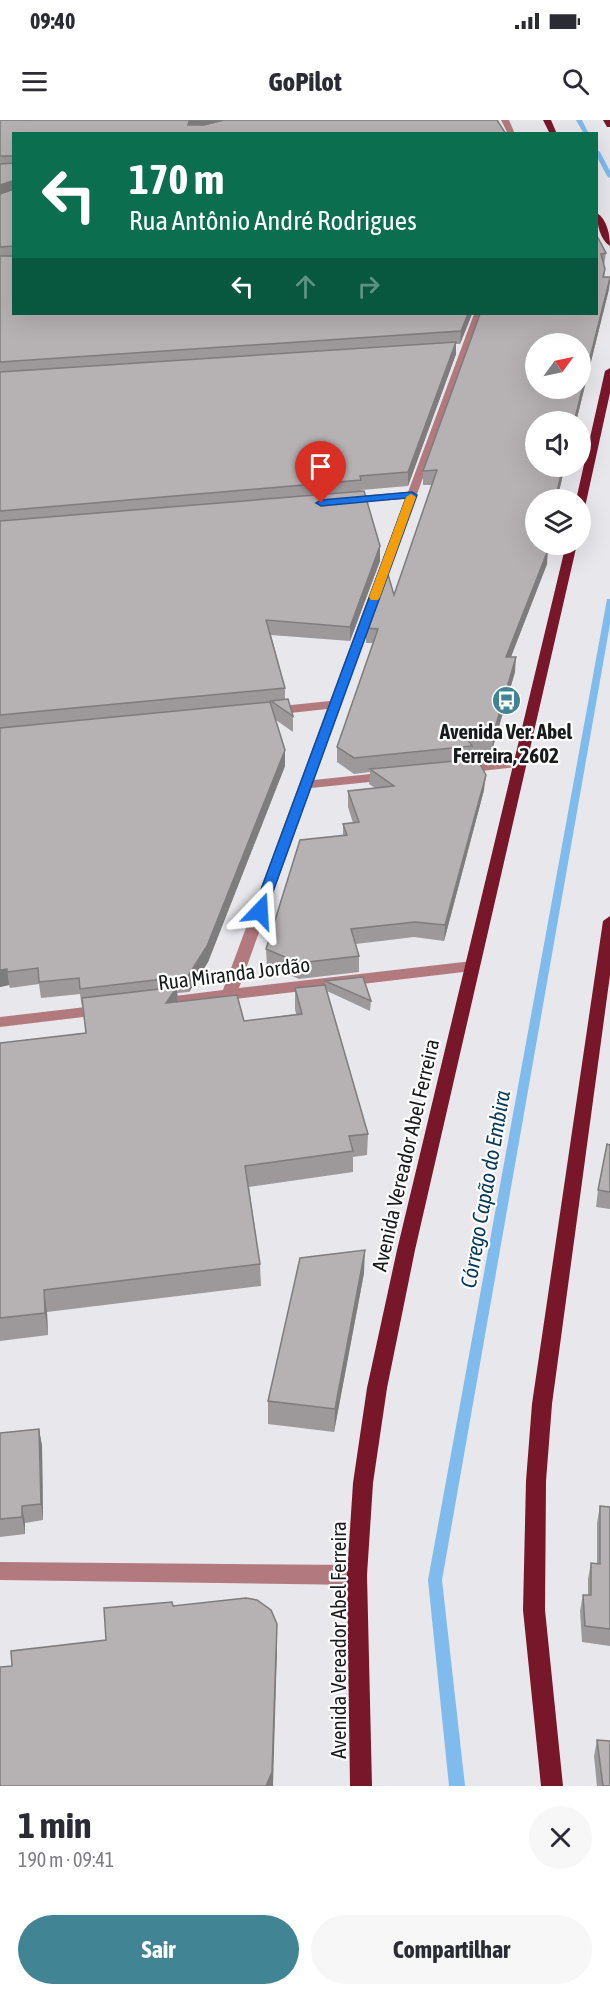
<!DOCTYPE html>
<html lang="pt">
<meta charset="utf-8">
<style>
:root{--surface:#fff;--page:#f7f7f7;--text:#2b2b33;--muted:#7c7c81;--accent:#418594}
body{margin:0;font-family:"Asap Condensed",sans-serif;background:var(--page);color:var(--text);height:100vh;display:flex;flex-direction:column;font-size:22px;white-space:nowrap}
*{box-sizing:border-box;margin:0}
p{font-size:20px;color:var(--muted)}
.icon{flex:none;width:33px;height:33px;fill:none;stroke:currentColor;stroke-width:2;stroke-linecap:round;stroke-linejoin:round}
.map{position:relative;height:1666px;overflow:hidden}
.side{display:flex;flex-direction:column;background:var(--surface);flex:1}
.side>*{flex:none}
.banner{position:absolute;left:12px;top:12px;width:586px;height:183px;border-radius:0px;box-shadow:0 6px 24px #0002;background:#0b6e4f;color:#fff;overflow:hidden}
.needle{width:39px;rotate:57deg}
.controls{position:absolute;left:525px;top:213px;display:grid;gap:12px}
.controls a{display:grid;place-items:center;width:66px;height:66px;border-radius:50%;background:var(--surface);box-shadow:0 6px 24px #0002;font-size:30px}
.pin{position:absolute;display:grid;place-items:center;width:51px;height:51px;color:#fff;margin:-62px -26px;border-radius:50% 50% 50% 0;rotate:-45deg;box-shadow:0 0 6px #0007}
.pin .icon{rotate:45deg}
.me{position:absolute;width:66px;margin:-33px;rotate:20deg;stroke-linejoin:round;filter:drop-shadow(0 0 4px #0008)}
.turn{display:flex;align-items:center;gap:21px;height:126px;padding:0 18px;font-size:27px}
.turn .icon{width:78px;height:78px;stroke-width:2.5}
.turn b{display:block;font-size:42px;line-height:51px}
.lanes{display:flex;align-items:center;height:57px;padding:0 18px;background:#0003;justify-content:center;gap:30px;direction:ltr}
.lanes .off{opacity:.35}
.round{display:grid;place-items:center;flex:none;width:63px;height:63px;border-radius:32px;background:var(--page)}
.summary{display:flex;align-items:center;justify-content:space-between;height:102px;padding:0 18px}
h1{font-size:36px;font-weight:700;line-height:45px}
.cta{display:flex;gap:12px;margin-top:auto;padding:12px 18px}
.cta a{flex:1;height:69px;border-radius:36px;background:var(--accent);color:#fff;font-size:24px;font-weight:700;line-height:69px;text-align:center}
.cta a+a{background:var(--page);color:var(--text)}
.status{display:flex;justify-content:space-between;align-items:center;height:42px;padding:0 30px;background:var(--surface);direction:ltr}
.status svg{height:16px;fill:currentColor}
header{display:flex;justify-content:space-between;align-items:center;height:78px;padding:0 18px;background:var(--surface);font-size:27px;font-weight:700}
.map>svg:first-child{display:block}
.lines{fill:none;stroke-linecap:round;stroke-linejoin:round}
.stream{fill:#7fbbed;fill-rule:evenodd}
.minor{fill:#b27a7e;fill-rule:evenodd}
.major{fill:#78162a;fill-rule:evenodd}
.wall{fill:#9d989a}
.shaded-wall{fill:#7f7c7d}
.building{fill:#b6b1b3;stroke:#7f7c7d;stroke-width:1.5;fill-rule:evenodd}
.route{fill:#1a73e8;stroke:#114b97;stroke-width:1.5}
.slow{fill:#f59e0b}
.labels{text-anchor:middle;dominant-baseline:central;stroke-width:4.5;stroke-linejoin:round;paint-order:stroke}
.poi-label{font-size:21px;font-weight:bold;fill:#191a1b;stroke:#fff}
.street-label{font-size:21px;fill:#191a1b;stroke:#fff}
.water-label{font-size:22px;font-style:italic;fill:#0a3a5a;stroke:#fff}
</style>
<div class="status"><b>09:40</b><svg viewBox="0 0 49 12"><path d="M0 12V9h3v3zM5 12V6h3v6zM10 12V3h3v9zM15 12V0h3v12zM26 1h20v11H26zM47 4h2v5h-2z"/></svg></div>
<header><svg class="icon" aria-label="menu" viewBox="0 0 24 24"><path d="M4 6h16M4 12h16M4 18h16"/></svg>GoPilot<svg class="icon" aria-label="search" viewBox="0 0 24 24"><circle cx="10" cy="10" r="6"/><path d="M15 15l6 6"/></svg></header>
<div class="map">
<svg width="610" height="1666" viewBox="0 0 610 1666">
<rect width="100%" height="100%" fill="#e7e7ec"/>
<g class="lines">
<path class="stream" d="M576,0H582L589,14H584Z
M597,30L600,32L610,51V58L607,56L597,37Z
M607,479H610V504L442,1460L465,1666H449L428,1460Z"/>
<path class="minor" d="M501,0H509L515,14H508Z
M474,194H482L314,660L389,652L396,656L389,660L311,668L239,868L472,841L480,846L472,851L159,888L154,887L151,883L159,878L223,870L327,589L272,595L266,591L272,587L330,581L405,379L346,383L341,380L346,377L408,372Z
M520,639L525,640L527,643L525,646L464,653L457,649L464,645Z
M103,885L108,886L111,890L108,894L0,907V897Z
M0,1442L357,1445L364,1448L367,1455L364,1462L357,1465L0,1460Z"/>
<path class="major" d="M543,0H551L557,14H550Z
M603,0H610V7H607Z
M597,93C607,99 610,115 610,126C600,120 597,104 597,93Z
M610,248V273L585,387L580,390V380H576L605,251Z
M566,424H577L415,1130L387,1268L373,1363L367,1455L372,1666H350L347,1455L353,1363L367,1268L397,1130Z
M610,796V855L552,1284L546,1361L545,1490L563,1666H541L523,1490L526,1361L532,1284L603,801Z"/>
</g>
<path class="wall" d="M0,0L14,14V194H472L460,224H456V234L408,366L361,370L380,426V441L350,521L271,515L285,568V579L293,596V612L276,600L285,630V646L208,842L189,872L177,873L178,882L244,901L296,894L295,889V868L325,865V861L371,881L370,891L327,871L368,1014L367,1035L353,1037V1052L249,1067L260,1144L261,1166L47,1192L48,1215L0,1221V923L86,913L80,874L41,878L39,864L10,868L9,865L0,867Z
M597,116L606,133L604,145L605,149L604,157L610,160L609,169L576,302H536L565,346L557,380H536V424H546L547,444L511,537L515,552L492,630L471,633V639L484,670L444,821L414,817L356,824L359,836V852L299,859L267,845L266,829L343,716V704L353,703L348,687V671L375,668L369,664L370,652L354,654L337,642V627L373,523H366V508L394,475L432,365H423V351Z
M610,1025V1089L596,1087L598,1070Z
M364,1153L334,1312L268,1304V1281Z
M39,1309L42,1326L43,1400L25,1403V1414L0,1417V1313Z
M600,1386L610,1387V1526L582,1522L580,1491L583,1475H588V1459L591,1443H597V1403Z
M597,1620L610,1666H597L594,1636Z"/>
<path class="shaded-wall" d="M193,0H234L189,12L188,5L189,1Z
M12,61L13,72L0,77V65Z
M610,158L609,169L576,302H574Z
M468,194H472L460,224L461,211Z
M456,222V234L408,366V352Z
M563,346H565L557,380H555Z
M380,426V441L350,521V507Z
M548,430L547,444L505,552L506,537Z
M516,537L515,552L492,630L493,615Z
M285,630V646L208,842L189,872L188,856Z
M486,655L484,670L444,821L445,805Z
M7,849L9,865L0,867V850Z
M177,867L178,888L166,883Z
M365,1130L364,1153L334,1312L335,1289Z
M44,1170L47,1192L48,1215L45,1193Z
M39,1309L42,1326L43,1400L41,1384Z
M22,1386L25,1403V1414L22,1397Z
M277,1504V1529L273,1666H266Z"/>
<path class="building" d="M0,0H193L189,1L188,5H204L224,0H497L506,14H14V39L13,36H0Z
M14,43V62L12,61L0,65V44Z
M14,69V126L0,127V74Z
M597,116L606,133L601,134L605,149L603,157H610V158L574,302H536V346H563L555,380H536V424H544L548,430L506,537H516L493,615L467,618L472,626L354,638L337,627L378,509L366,508L387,451L394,475L437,350L423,351L480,194H597ZM536,224H580V268H536Z
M0,136H14V194H468L461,211L0,242Z
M456,222L408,352L360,356L361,360L0,391V252Z
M364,371L380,426L350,507L266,500L285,568L0,595V401Z
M288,579L293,596L271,581Z
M270,582L285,630L207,826L188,856L80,869L79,858L39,862L38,848L7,852V849L0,850V608Z
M477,639L486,655L445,805L415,802L351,809L359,836L299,843L266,829L300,720L347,715L343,704L359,702L348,671L394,666L370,649Z
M363,857L371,881L325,861Z
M325,865L368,1014L349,1016L353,1031L245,1046L260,1144L44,1170L45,1193L0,1198V923L86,913L82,878L177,867L166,883L237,875L244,901L302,894L295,868Z
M607,1024L610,1025V1072L598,1070Z
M365,1130L335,1289L268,1281L300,1138Z
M39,1309L41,1384L22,1386V1397L0,1399V1313Z
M600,1386L610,1387V1509L585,1506L583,1475H591V1443L600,1444Z
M246,1478L257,1480L271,1490L277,1504L272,1652L266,1666H0V1547L12,1546L11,1531L106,1520L104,1488L172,1482L173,1486Z
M597,1620L610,1621V1666H603Z"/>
<path class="route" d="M412,372L417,375L266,791L260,795L255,794L253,791L406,378L321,386L316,383L321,380Z"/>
<path class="slow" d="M411,374L416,377L380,477L378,480H371L369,477L406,377Z"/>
<defs>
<symbol id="bus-disc" viewBox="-11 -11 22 22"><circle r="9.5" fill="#418594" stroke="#fff"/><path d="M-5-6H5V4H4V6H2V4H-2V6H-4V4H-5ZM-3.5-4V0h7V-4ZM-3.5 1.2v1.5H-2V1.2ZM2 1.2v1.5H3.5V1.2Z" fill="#fff"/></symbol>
</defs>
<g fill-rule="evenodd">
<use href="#bus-disc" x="490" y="564" width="33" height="33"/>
</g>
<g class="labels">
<g class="poi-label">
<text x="506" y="611">Avenida Ver. Abel<tspan x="506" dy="24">Ferreira, 2602</tspan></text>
</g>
<g class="street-label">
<text transform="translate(234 853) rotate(-7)">Rua Miranda Jordão</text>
<text transform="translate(405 1035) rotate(-77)">Avenida Vereador Abel Ferreira</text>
<text transform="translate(338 1520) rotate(-90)">Avenida Vereador Abel Ferreira</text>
</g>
<g class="water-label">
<text transform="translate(485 1069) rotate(-80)">Córrego Capão do Embira</text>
</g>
</g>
</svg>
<div class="controls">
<a><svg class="needle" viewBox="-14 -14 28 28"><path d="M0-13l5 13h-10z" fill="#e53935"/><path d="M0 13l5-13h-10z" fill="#7c7c81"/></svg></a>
<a><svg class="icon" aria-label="sound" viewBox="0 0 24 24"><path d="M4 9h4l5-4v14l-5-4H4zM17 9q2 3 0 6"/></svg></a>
<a><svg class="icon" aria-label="layers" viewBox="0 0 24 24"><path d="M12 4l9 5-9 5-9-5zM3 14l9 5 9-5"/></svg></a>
</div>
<div class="pin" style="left:321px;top:383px;background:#d93025"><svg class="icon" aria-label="arrive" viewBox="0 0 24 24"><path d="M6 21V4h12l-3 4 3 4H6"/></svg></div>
<svg class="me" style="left:260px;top:791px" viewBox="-20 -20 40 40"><path d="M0-17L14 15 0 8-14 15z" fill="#1a73e8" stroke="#fff" stroke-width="4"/></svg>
<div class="banner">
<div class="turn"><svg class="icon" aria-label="left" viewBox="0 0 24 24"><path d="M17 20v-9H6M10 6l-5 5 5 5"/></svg><div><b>170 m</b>Rua Antônio André Rodrigues</div></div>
<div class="lanes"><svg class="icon" aria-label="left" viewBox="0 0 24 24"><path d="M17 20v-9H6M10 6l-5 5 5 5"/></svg><svg class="icon off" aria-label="ahead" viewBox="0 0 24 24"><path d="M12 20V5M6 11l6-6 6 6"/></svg><svg class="icon off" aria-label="right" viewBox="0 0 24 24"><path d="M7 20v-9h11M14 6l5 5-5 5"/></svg></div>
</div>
</div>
<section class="side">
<div class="summary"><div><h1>1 min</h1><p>190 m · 09:41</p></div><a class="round"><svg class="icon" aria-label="close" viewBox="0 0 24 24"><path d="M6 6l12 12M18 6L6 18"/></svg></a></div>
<div class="cta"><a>Sair</a><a>Compartilhar</a></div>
</section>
